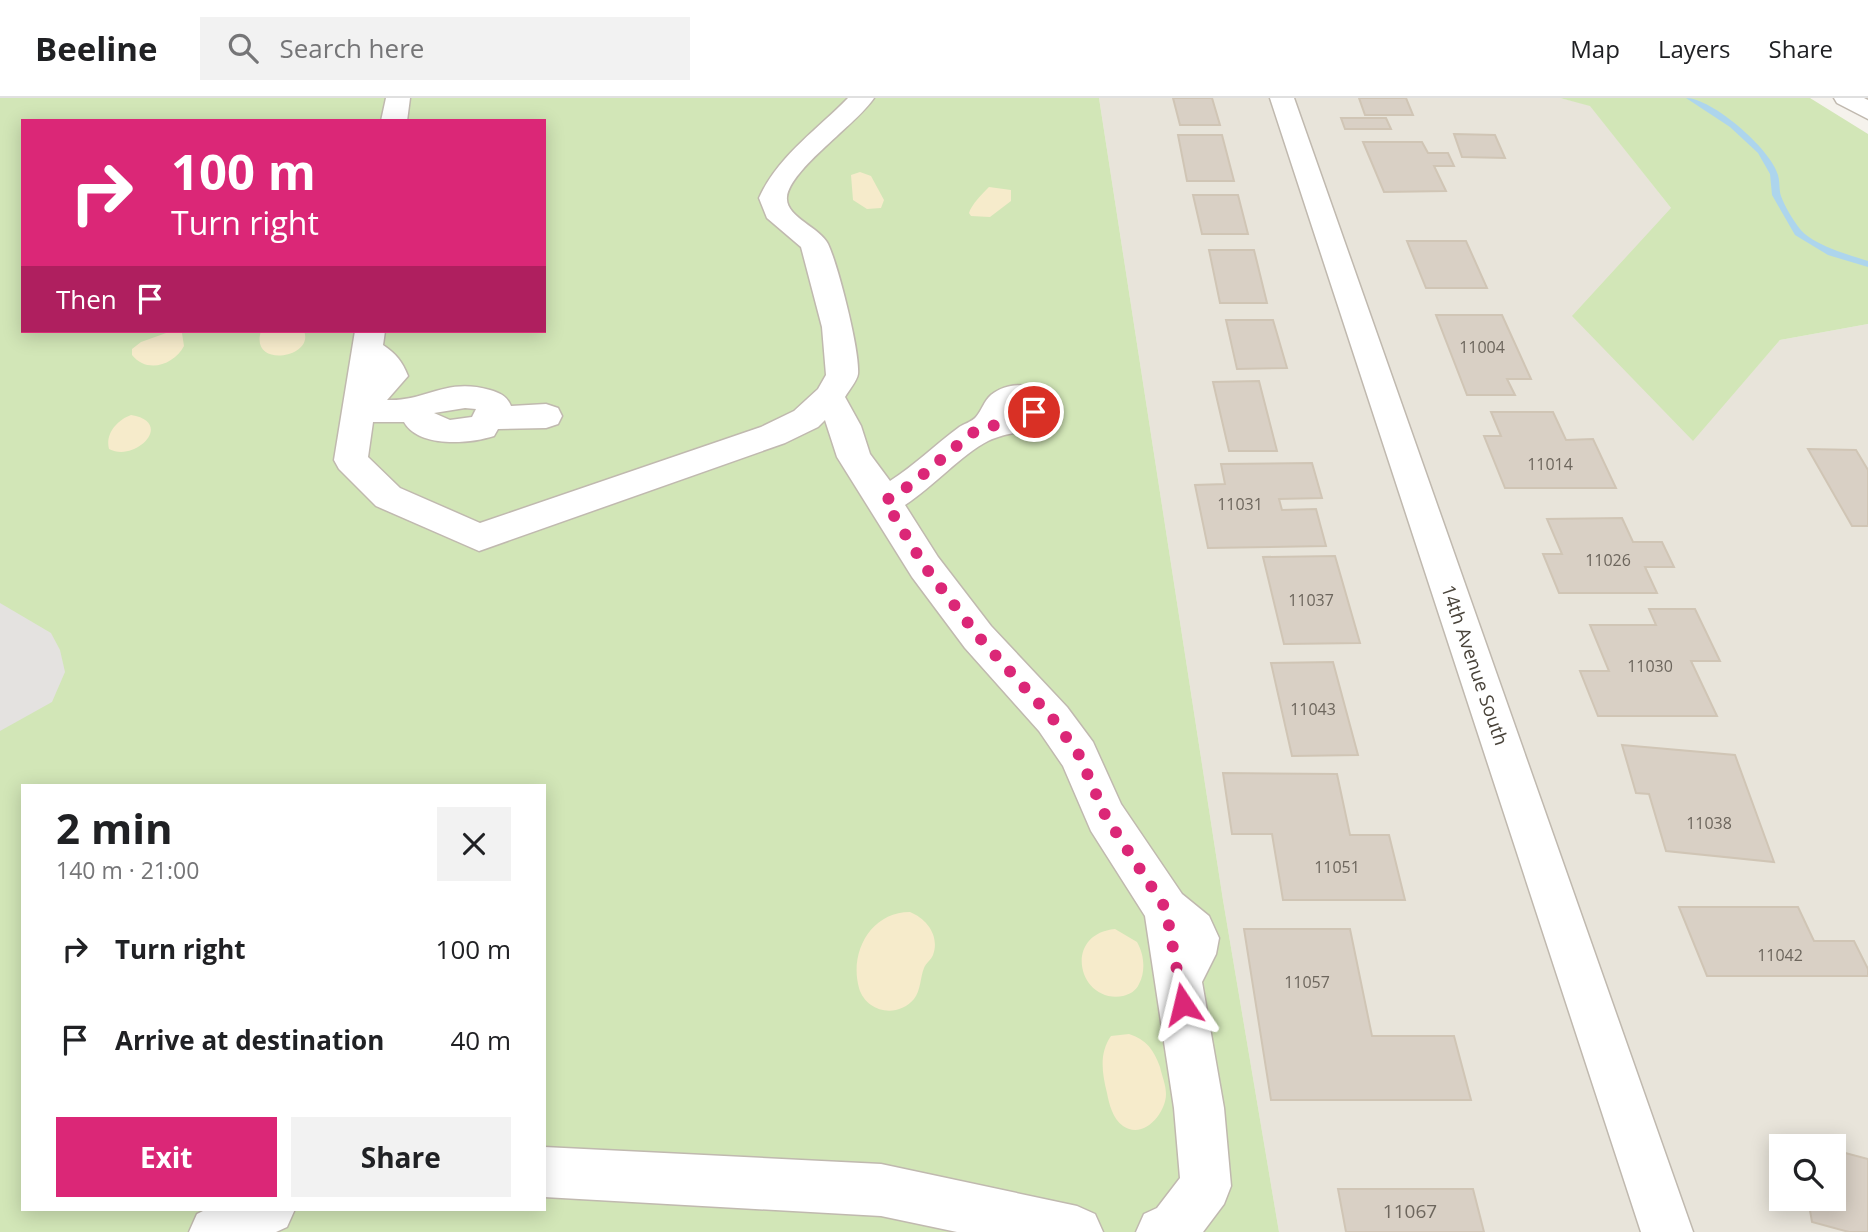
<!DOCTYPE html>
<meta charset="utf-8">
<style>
:root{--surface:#fff;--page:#f2f2f2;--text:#202124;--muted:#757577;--line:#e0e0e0;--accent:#db2777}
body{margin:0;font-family:"Open Sans",sans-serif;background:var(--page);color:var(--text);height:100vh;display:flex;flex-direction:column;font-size:26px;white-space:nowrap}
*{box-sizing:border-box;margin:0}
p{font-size:23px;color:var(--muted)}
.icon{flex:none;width:38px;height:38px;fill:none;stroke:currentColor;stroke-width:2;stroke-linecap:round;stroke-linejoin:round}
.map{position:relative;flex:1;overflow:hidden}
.side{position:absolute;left:21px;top:686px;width:525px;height:427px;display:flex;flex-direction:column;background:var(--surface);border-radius:0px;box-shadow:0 4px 18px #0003}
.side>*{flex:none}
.guide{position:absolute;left:21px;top:21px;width:525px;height:214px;border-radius:0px;box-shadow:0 4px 18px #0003;background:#db2777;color:#fff;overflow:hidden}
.buttons{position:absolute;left:1769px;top:1036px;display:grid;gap:14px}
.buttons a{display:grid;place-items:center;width:77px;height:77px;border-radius:0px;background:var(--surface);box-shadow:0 4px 18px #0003;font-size:35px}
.pin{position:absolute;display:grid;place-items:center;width:60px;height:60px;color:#fff;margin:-30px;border:4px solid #fff;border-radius:50%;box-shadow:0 2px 7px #0007}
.me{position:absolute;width:77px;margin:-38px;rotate:350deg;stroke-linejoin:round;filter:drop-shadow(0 0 5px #0008)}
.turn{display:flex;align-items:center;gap:24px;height:147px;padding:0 35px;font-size:32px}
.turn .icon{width:91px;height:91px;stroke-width:2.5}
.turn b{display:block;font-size:49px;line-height:60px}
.then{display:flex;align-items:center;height:66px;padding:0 35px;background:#0003;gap:14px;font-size:26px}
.round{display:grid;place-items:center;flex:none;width:74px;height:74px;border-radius:0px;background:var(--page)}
.overview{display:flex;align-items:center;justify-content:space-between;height:119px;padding:0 35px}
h1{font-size:42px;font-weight:700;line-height:52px}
.button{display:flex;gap:14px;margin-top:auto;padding:14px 35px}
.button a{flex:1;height:80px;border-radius:0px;background:var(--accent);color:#fff;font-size:28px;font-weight:700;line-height:80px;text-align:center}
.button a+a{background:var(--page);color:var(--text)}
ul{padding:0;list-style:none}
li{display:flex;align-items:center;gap:21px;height:91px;padding:0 35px}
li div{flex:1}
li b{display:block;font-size:26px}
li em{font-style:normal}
header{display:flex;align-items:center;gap:42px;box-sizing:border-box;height:98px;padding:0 35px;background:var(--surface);border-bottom:2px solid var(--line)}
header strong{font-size:33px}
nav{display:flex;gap:38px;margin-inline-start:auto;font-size:24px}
.search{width:490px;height:63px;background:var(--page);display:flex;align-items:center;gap:18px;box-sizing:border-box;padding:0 24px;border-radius:0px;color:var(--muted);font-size:26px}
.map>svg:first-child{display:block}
.residential{fill:#e8e4da;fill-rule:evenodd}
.green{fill:#d2e6b7;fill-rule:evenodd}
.sand{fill:#f6ebcb}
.parking{fill:#e4e2e0}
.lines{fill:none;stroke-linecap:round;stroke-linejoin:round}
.stream{fill:#add5ed;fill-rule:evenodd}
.building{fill:#d9d0c5;stroke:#d0c5b5;stroke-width:2}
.minor-casing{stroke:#c0b9af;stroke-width:3}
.minor{fill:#fff;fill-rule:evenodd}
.route{stroke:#db2777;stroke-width:12;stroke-dasharray:0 21.6}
.labels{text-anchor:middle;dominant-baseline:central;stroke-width:6;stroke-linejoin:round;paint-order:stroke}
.number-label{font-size:16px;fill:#6d665d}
.street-label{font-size:19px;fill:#49433a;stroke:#fff}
.near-number-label{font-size:19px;fill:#6d665d}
</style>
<header>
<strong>Beeline</strong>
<div class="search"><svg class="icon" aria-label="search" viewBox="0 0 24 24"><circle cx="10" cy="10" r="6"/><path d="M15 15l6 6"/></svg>Search here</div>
<nav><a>Map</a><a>Layers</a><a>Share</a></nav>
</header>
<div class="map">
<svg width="1868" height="1134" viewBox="0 0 1868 1134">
<rect width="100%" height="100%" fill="#f5f2ec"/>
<path class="residential" d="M1099,0H1560L1590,7L1671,110L1692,342L1780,242L1868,226V1134H1279L1223,802ZM1782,1048H1834V1101H1782Z"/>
<path class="green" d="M0,0H1099L1223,802L1279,1134H0ZM23,23H544V233H23ZM23,688H544V1111H23Z
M1560,0H1810L1868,36V226L1780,242L1693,343L1572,218L1671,110L1590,8Z"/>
<path class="sand" d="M860,74L871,78L884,102L881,110L867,111L853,102L851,77Z
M989,89L1011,92V103L990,119L971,118L969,115C971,107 983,95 989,89Z
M261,233H304C315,260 249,271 261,233Z
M169,234L182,235L184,248C174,267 147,276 132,257V251L141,244Z
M131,317C175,324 136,365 109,351C105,336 117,322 131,317Z
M910,814C927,821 940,838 933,857C931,862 926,865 924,870C920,880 921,892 914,901C897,921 866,914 859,890C849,854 871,814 910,814Z
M1115,831L1137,844C1144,856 1146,873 1139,886C1136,893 1130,896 1123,898C1078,906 1062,836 1115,831Z
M1129,936C1146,941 1154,952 1160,969C1162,978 1166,987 1166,996C1166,1015 1144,1042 1123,1028C1113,1021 1109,1006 1107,995C1102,975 1099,955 1111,938Z"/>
<path class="parking" d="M0,505L51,535L60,552L65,574L52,604L0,633Z"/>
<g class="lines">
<path class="stream" d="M1686,0C1712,0 1771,51 1778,77C1780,84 1779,92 1781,98C1785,109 1793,122 1800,131C1813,147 1849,157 1868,163V169L1828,157L1795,137L1772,97L1770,76L1758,55L1730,29Z"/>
</g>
<path class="building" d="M1173,0H1212L1220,27H1180Z
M1359,0H1406L1413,17H1365Z
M1341,20H1386L1391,31H1345Z
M1454,36L1495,37L1505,60L1462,59Z
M1178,37H1222L1234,83H1187Z
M1363,44H1422L1428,55H1448L1454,68H1434L1446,93L1384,94Z
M1193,97H1238L1248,136H1202Z
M1407,143H1466L1487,190H1426Z
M1209,152H1254L1267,205H1220Z
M1436,217H1502L1531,281H1507L1515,297H1467Z
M1226,222H1273L1287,270L1237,271Z
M1259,283L1277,353H1229L1213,284Z
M1491,314H1553L1566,342L1593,341L1616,390H1505L1484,338H1501Z
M1808,351L1856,352L1868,372V428H1852Z
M1312,365L1322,400L1279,401L1282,412L1316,411L1326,448L1208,450L1195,387L1225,386L1221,366Z
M1622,420L1633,444H1662L1674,469H1645L1657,495H1559L1543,456H1562L1547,421Z
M1335,458L1360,545L1284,546L1263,459Z
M1649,511H1695L1720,563H1691L1717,618H1598L1580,573H1609L1590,527H1656Z
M1333,564L1358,657L1292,658L1271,565Z
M1622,647L1735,657L1774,764L1666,753L1649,696L1636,695Z
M1223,675L1337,676L1350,737H1389L1405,802H1283L1272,736H1232Z
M1679,809H1798L1814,843H1854L1868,871V878H1707Z
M1244,831H1350L1372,938H1454L1471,1002H1271Z
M1834,1052L1868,1061V1134H1849L1812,1124L1808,1101H1834Z
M1338,1091H1473L1484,1134H1346Z"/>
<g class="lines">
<defs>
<path id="minor" d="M386,0H410L407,23H381Z
M848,0H874C857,26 790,71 787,99C785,119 820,129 828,146C838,167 860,253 858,276C857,283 849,292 845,299L861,328L870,356L890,383C914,368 935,347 958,330C963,326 972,324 976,319C982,312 984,303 991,297C1012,280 1046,285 1050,314C1037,337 1009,332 988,343C962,356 933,389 905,407L938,459L991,528L1067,609L1093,644L1121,706L1182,796L1209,818L1219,840L1216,856L1202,884L1224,1010L1231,1088L1224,1106L1203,1134H1136L1144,1116L1157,1110L1180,1080L1174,1010L1145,818L1091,733L1063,668L1039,633L965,550L912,479L837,359L825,322L818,329L785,345L479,453L376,408L339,371L334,362L355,233H385L383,247C396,256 402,263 408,278L387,302C425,304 445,279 490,292C500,295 507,298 511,308L546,306L558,310L562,318L558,326L546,330L498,331L494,338C469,346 419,350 404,324H373L368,359L400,390L480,425L761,329L794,313L818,291L826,277L822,229L801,149L767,120L759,100C778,58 817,32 848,0ZM465,310L476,311L472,319L450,322L434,315Z
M1270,0H1294L1693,1134H1641Z
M1834,0H1864L1868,2V21L1837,5Z
M544,1049L881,1066L1077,1108L1095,1116L1103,1134H957L881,1118L544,1099Z
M207,1111H295L287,1129L276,1134H189L197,1116Z"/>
</defs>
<use href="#minor" class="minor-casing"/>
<use href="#minor" class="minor"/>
</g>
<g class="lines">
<path class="route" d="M1034,314L1024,321L987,329L972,335L912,386L885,403L925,469L978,538L1053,621L1079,657L1106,719L1166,811L1183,906"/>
</g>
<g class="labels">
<g class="number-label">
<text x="1482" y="249">11004</text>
<text x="1550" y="366">11014</text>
<text x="1240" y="406">11031</text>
<text x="1608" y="462">11026</text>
<text x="1311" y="502">11037</text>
<text x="1650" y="568">11030</text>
<text x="1313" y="611">11043</text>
<text x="1709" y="725">11038</text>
<text x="1337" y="769">11051</text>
<text x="1780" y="857">11042</text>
<text x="1307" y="884">11057</text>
</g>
<g class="street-label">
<text transform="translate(1475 567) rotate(71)">14th Avenue South</text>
</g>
<g class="near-number-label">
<text x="1410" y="1113">11067</text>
</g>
</g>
</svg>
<div class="buttons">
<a><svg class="icon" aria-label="search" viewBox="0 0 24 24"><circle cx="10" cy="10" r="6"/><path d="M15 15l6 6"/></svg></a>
</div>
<div class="pin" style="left:1034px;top:314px;background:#d93025"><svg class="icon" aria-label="arrive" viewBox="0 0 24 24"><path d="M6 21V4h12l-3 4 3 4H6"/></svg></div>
<svg class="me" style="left:1183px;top:906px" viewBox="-20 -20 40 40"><path d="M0-17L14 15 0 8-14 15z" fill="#db2777" stroke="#fff" stroke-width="4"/></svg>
<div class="guide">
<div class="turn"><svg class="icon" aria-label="right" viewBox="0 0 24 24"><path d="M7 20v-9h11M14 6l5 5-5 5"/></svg><div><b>100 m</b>Turn right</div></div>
<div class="then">Then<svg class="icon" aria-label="arrive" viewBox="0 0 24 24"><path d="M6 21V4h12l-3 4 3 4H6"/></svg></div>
</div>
<section class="side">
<div class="overview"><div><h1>2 min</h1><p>140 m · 21:00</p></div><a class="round"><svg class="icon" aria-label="close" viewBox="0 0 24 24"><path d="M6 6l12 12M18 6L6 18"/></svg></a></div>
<ul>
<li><svg class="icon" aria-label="right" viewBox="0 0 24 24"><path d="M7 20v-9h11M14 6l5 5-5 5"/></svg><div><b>Turn right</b></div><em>100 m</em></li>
<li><svg class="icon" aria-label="arrive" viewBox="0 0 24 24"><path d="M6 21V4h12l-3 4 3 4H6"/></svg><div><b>Arrive at destination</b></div><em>40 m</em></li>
</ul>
<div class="button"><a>Exit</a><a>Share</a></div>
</section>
</div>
